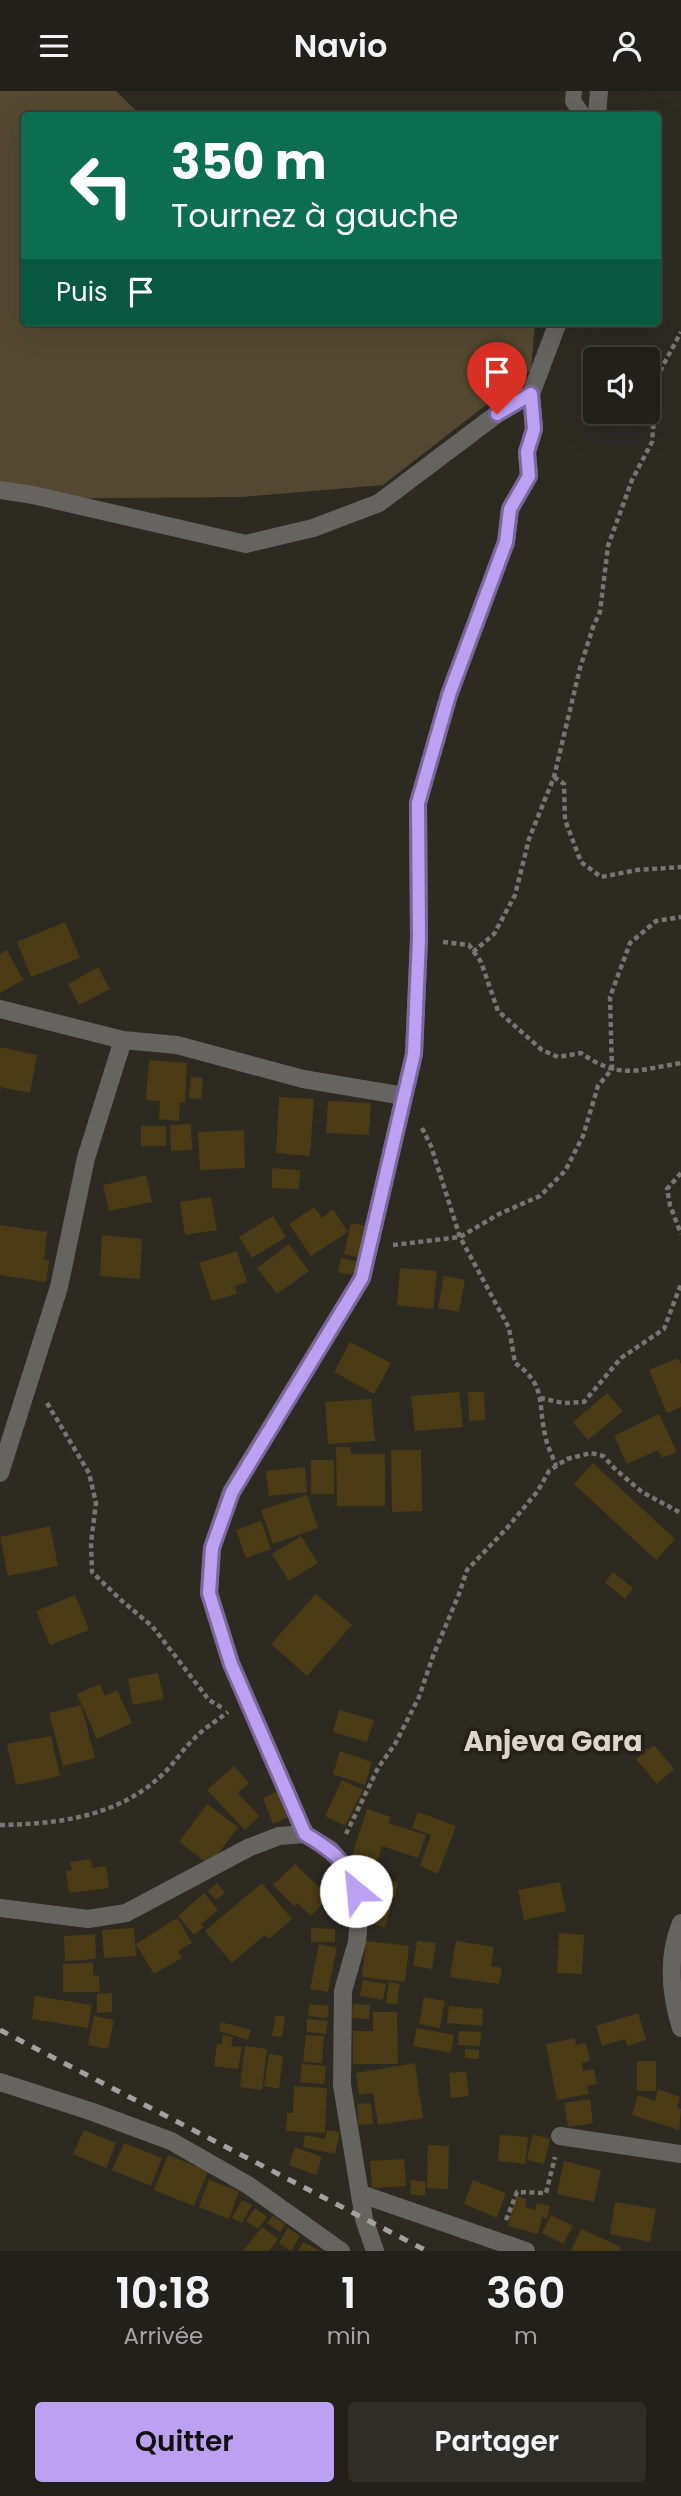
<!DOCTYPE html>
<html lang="fr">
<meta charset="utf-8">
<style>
:root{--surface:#22201a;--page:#2e2d27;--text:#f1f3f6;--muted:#a2a3a2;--line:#3f3e39;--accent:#bca0f2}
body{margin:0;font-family:Poppins,sans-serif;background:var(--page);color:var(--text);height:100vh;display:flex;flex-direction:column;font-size:26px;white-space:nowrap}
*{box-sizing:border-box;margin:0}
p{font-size:23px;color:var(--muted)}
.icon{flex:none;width:38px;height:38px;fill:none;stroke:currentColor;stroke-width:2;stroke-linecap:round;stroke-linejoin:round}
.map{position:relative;height:2160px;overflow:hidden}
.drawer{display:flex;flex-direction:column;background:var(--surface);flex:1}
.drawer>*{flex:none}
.hud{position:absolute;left:21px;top:21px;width:640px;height:214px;border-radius:7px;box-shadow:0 7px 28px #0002,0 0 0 2px var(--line);background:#0b6e4f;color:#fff;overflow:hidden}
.tools{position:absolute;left:583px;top:256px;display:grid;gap:14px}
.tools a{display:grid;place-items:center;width:77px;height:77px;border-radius:7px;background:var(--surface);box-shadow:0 7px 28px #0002,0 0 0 2px var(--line);font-size:35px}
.pin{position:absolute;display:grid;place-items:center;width:60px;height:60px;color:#fff;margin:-72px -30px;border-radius:50% 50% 50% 0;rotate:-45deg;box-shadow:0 0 7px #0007}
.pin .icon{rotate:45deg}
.me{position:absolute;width:77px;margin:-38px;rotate:332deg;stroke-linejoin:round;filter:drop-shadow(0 0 5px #0008)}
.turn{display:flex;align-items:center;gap:24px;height:147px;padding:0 35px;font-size:32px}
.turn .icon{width:91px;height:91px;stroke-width:2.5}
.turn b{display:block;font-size:49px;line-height:60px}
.then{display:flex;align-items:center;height:66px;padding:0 35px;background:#0003;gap:14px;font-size:26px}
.eta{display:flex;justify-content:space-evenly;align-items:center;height:119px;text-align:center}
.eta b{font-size:42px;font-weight:600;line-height:49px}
.button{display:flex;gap:14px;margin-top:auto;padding:14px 35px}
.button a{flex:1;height:80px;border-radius:7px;background:var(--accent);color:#111;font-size:28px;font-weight:600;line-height:80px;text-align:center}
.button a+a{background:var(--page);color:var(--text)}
header{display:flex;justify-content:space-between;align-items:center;height:91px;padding:0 35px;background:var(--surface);font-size:32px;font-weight:600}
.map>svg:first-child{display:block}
.green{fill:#544930}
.building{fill:#4b3b14}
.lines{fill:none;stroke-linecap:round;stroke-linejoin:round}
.path{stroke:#79766f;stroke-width:4.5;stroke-dasharray:5 3.5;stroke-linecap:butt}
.service{stroke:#666460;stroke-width:16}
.minor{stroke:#666460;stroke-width:18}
.tertiary{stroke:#666460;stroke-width:18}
.rail{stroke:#a4a29c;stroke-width:5;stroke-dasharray:9 9;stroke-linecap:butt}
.route-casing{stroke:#7a689d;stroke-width:18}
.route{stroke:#bca0f2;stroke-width:12}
.labels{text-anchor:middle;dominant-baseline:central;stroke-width:7;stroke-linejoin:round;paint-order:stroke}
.quarter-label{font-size:28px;font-weight:bold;fill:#dbd6cc;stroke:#242018}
</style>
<header><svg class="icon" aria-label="menu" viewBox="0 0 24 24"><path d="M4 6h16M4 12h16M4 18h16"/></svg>Navio<svg class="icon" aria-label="person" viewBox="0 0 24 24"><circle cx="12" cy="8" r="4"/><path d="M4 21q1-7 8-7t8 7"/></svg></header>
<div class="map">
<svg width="681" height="2160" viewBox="0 0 681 2160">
<rect width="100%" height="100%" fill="#2d2a22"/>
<path class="green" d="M0,0H116L140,24H24V231H357L360,234L367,231H535L531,279L383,394L242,406L0,408Z"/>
<path class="building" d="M65,831L80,867L31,886L17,851Z
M7,859L23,889L0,902V863Z
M98,876L110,898L79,914L68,893Z
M0,956L37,964L30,1002L0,996Z
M149,969L187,972L185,1012L180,1011L179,1030L159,1028L160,1010L146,1009Z
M191,986L203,987L201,1008L189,1007Z
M279,1006L314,1008L310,1065L276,1062Z
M328,1010L371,1012L369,1044L326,1042Z
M191,1033L192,1059L171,1060L170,1034Z
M141,1035H166V1055H141Z
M244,1039L245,1077L200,1079L198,1041Z
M272,1077L300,1079L299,1098L272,1097Z
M146,1084L152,1111L109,1120L103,1094Z
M211,1106L217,1139L185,1144L180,1111Z
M314,1116L322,1127L333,1118L348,1141L311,1165L289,1133Z
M273,1125L286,1146L252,1167L239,1146Z
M351,1132L370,1136L362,1167L344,1163Z
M0,1134L47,1141L44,1168L49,1169L46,1191L0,1184Z
M102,1144L142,1148L140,1188L100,1185Z
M289,1153L309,1180L277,1203L257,1177Z
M237,1160L247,1191L235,1195L237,1203L212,1210L199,1172Z
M341,1167L361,1171L357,1185L338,1181Z
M400,1177L437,1180L433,1218L397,1214Z
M444,1185L465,1189L459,1221L438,1217Z
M350,1251L391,1272L374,1303L334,1281Z
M678,1267L681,1273V1316L667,1322L649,1279Z
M459,1301L463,1336L415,1340L411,1305Z
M468,1301H484L485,1329L469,1330Z
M607,1302L623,1320L588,1349L573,1331Z
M371,1308L375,1350L328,1353L325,1311Z
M659,1323L677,1361L662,1367L658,1359L627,1373L614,1345Z
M336,1356H350L351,1363H385V1415H337Z
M391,1359H421L422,1420L392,1421Z
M311,1369H334V1403H311Z
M593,1372L675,1448L656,1469L574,1393Z
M305,1376L307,1401L269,1405L266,1380Z
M307,1404L318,1437L273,1453L261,1419Z
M261,1430L271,1458L246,1467L236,1439Z
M50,1435L58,1475L8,1485L0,1446Z
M301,1445L318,1472L289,1490L272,1463Z
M613,1481L633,1497L625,1508L605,1491Z
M316,1503L352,1534L307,1585L271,1553Z
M75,1504L89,1539L50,1554L36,1520Z
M158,1582L164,1608L133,1614L128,1588Z
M100,1593L105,1605L117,1599L132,1632L97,1648L77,1603Z
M81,1614L95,1667L63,1675L49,1622Z
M339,1619L374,1629L367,1651L333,1641Z
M51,1645L60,1685L16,1694L7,1653Z
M654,1654L674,1678L657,1693L636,1668Z
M340,1660L372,1671L365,1694L333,1683Z
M234,1675L249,1692L238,1702L259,1725L245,1739L207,1699Z
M342,1689L363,1699L345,1735L325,1725Z
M281,1699L292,1725L273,1733L263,1707Z
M207,1713L238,1736L210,1774L179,1751Z
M367,1718L391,1726L388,1732L426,1744L418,1767L382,1755L377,1772L352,1764Z
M418,1721L456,1735L438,1783L420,1775L431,1744L412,1737Z
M91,1768L92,1777L106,1775L109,1797L69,1802L66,1780L72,1779L70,1771Z
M295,1773L329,1806L311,1825L297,1812L294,1815L273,1794Z
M384,1788L398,1792L395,1806L381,1803Z
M560,1791L566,1820L524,1829L518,1799Z
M217,1792L225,1802L216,1809L208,1800Z
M262,1792L292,1828L269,1848L265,1844L232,1872L205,1840Z
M204,1802L218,1819L201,1833L204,1836L194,1844L178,1825Z
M373,1803L393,1808L385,1836L366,1831Z
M177,1827L192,1852L178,1860L182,1867L154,1883L136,1853Z
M134,1837L136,1865L104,1867L102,1839Z
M311,1837L335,1838V1851H311Z
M559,1842L584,1844L582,1883L557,1882Z
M95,1843L96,1868L65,1870L64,1845Z
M366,1850L409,1855L405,1891L362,1886Z
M417,1850L436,1852L432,1878L413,1875Z
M456,1850L494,1856L491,1875L502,1877L499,1893L450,1886Z
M319,1853L337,1857L328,1901L310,1898Z
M93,1872V1885L99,1884L100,1901H63V1873Z
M363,1889L386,1893L383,1909L360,1905Z
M389,1891L400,1893L397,1913L386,1912Z
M112,1902V1921L97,1922V1903Z
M35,1905L92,1914L88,1937L32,1928Z
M424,1906L445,1910L440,1937L419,1933Z
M309,1913L329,1915L327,1927L308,1925Z
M353,1913L370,1914L369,1928L352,1927Z
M449,1915L483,1918L482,1935L447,1932Z
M373,1921H397L398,1973H353V1940H373Z
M638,1922L646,1949L627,1955L625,1948L602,1955L596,1935Z
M276,1924L285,1926L282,1946L272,1945Z
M94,1925L114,1929L108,1958L88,1954Z
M307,1928L328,1930L326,1943L307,1941Z
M221,1931L251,1939L248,1949L219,1940Z
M417,1937L454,1944L451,1962L413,1955Z
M459,1940L481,1941L480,1955L458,1954Z
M223,1944L233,1946L231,1955L242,1956L238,1978L214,1975L217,1953H222Z
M306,1944L324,1945L322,1972L303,1971Z
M575,1947L576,1954L586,1952L590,1970L582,1972L583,1980L594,1978L597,1993L587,1995L589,2003L557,2009L546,1953Z
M245,1955L267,1958L262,1999L240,1996Z
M465,1958L479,1959V1968L465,1967Z
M269,1963L283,1965L279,1998L264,1995Z
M637,1970H656V2000H637Z
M415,1972L423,2027L378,2034L373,2002L359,2004L356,1982Z
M302,1973L326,1975L324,1993L300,1991Z
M466,1980L469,2005L451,2007L449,1982Z
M294,1995L327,1997L325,2042L286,2040L287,2022H293Z
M658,1998L680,2006L677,2017L681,2018L679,2039L632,2024L638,2004L655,2010Z
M590,2008L593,2032L568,2036L564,2012Z
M371,2012L373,2033L358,2034L357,2013Z
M84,2039L116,2052L106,2077L73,2063Z
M327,2039L340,2041L335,2063L303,2056L305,2044L325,2048Z
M533,2043L550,2048L544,2073L527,2069Z
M500,2044L528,2046L525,2073L498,2070Z
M124,2052L162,2067L151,2095L112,2079Z
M428,2054L449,2055L448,2098L427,2097Z
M295,2056L322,2066L316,2084L289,2074Z
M168,2064L208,2080L194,2115L154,2099Z
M404,2068L406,2095L372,2097L370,2070Z
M564,2070L601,2079L594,2111L557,2103Z
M209,2089L239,2100L229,2128L199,2116Z
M411,2089L426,2091L425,2105L410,2103Z
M473,2089L506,2102L497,2127L464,2113Z
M516,2105L527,2108L525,2116L535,2119L537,2112L550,2115L547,2127L542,2126L538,2143L508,2135Z
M242,2109L252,2114L242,2132L232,2127Z
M615,2111L656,2118L650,2151L610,2143Z
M255,2117L267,2126L258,2138L246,2130Z
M551,2124L573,2135L563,2153L542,2142Z
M273,2125L285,2133L280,2141L267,2132Z
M262,2136L278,2148L269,2160H243Z
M288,2137L300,2145L291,2160L279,2152Z
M581,2138L621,2156L620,2160H571Z
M303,2151L320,2160H298Z"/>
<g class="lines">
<path class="path" d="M554,686L564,693L565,729L581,771L601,786L637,779L681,776
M443,851L469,854L481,871L498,920L542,959L558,966L581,962C619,989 638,979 681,972
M473,861L494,843L515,804L529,748L554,686L580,577L593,536L600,521L608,455L632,389L652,351L654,327L653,293L681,241
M422,1037L431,1055L460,1146L509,1237L515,1272C548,1295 537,1314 546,1348C548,1357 553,1366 556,1375
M681,1082L667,1098L670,1114L681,1143
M393,1154L460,1146L499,1123L540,1105L565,1080L583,1045L598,995L612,978L610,906L630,852L656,830L681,826
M540,1307L563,1312L584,1311L621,1267L664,1238L681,1193
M47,1312L89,1382L96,1412L91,1452L92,1481L122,1510L152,1535L209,1609L224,1618
M0,1734C58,1733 117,1726 162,1684C175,1672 184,1656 198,1644C207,1635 218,1629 228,1621
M346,1743L378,1677L395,1653L419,1606L433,1565L459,1503L467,1479L507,1437L537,1401L549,1380L567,1368L591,1362L603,1365L616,1379L642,1401L681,1422
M506,2129L517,2101L546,2102L555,2066"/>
<path class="service" d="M574,0L573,10L583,24"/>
<path class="minor" d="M597,24L599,0
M0,399L33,404L246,453L313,437L379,412L497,323L531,303L558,231
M0,918L123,949L177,954L303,988L404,1005
M0,1382L59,1196L86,1067L123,949
M305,1743L231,1572L209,1502L212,1457L231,1401L362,1187L414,963L419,848L418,712L449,604L506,451L510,418L529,385L527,361L534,338L531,303
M681,1832C667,1866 670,1902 681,1937
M0,1991L90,2020L171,2050L248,2094L341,2160
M560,2045L681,2063
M361,2103L526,2160"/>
<path class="tertiary" d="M0,1817L88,1828L126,1822L248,1757L279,1745L305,1743L331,1759L353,1787L360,1814L357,1851L343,1900L342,1994L364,2128L375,2160"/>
<path class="rail" d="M0,1939L427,2160"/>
</g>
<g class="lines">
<defs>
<path id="route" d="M356,1800C349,1771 330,1758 305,1743L231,1573L209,1502L212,1457L232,1401L362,1187L414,963L419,848L418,712L449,604L506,451L510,418L529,385L527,361L534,338L531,303L497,323"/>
</defs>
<use href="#route" class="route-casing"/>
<use href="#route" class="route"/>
</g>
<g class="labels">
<g class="quarter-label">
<text x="553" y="1650">Anjeva Gara</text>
</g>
</g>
</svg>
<div class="tools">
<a><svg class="icon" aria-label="sound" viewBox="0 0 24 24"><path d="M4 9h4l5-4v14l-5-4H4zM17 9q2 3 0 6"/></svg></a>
</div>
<div class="pin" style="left:497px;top:323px;background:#d93025"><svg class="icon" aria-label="arrive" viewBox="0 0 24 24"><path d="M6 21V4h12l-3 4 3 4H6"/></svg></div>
<svg class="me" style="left:356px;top:1800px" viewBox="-20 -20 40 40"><circle r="19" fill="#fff"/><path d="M0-13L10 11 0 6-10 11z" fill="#bca0f2"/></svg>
<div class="hud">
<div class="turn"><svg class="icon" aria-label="left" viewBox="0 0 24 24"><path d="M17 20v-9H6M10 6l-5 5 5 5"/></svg><div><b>350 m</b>Tournez à gauche</div></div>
<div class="then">Puis<svg class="icon" aria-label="arrive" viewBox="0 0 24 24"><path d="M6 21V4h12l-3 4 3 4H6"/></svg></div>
</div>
</div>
<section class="drawer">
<div class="eta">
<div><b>10:18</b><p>Arrivée</p></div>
<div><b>1</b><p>min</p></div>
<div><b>360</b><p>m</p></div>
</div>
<div class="button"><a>Quitter</a><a>Partager</a></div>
</section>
